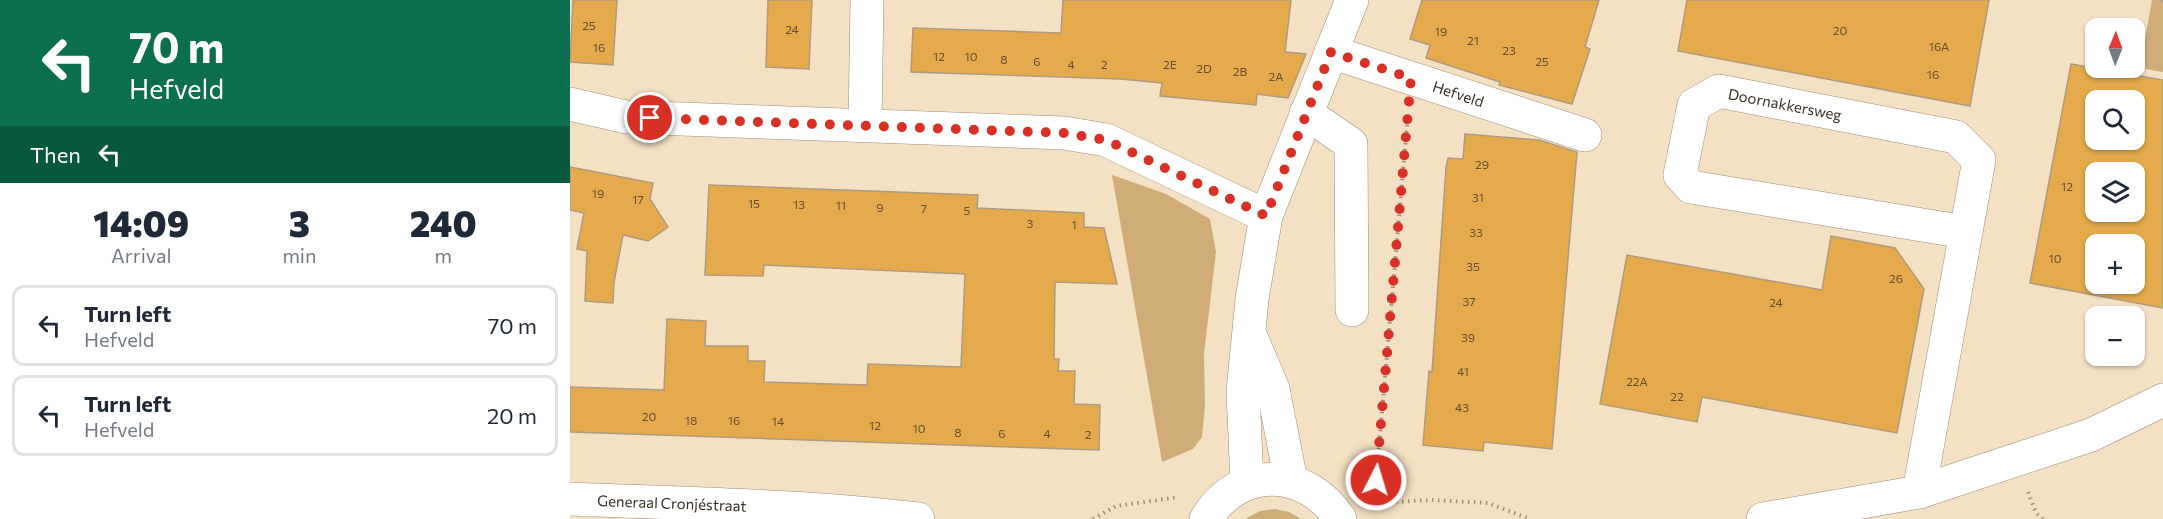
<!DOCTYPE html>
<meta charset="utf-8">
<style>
:root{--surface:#fff;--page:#f6f6f7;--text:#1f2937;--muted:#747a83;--line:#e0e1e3}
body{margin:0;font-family:Commissioner,sans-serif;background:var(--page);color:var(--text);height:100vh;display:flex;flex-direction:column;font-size:22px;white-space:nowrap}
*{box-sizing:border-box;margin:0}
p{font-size:20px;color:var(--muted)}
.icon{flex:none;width:33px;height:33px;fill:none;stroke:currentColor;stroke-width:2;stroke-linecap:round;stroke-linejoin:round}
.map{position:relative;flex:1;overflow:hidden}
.side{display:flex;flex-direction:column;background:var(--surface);width:570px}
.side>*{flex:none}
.banner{background:#0b6e4f;color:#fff;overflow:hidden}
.needle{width:39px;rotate:1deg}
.fabs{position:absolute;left:1515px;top:18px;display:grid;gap:12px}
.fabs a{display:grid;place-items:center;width:60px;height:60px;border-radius:12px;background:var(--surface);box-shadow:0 2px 4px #0004;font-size:30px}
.pin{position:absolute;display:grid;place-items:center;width:51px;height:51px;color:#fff;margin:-26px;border:3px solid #fff;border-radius:50%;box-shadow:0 2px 6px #0007}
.me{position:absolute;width:66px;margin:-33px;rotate:5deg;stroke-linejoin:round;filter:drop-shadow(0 0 4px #0008)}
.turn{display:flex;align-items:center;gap:21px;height:126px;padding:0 30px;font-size:27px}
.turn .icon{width:78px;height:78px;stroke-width:2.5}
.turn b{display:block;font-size:42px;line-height:51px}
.then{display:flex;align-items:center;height:57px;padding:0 30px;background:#0003;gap:12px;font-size:22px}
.eta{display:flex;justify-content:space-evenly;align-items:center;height:102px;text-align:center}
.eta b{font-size:36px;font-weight:800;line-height:42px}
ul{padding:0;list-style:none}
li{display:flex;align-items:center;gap:18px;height:81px;margin:0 12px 9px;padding:0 18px;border:3px solid var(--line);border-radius:12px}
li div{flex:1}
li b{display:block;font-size:22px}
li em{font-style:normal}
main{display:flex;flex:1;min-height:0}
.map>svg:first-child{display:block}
.green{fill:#cfac78}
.building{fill:#e4aa4c;stroke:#ae9b80;stroke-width:1.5;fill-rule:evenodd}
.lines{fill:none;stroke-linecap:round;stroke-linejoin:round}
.street-casing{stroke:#a08e74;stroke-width:34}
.secondary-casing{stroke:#a08e74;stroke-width:34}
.path{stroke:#9e907b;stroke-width:4;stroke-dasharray:1.5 4.5;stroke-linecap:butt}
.street{stroke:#fff;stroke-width:33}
.secondary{stroke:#fff;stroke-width:33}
.route{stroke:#d93025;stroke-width:10;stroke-dasharray:0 18}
.labels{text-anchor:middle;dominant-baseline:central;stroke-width:6;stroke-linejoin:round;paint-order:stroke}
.number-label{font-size:12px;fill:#644f30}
.street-label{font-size:15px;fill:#393126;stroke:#fff}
</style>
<main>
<section class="side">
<div class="banner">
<div class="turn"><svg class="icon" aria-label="left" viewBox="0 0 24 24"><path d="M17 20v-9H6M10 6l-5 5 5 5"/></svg><div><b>70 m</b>Hefveld</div></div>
<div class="then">Then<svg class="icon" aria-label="left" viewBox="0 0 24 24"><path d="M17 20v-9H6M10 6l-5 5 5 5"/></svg></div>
</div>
<div class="eta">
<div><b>14:09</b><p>Arrival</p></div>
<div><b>3</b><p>min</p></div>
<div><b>240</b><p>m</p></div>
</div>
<ul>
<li><svg class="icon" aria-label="left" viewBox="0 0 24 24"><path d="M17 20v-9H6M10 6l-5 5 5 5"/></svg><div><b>Turn left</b><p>Hefveld</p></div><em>70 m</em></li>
<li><svg class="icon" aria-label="left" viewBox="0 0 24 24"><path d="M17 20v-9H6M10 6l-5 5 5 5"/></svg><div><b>Turn left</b><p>Hefveld</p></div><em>20 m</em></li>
</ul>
</section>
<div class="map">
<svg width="1593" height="519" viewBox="0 0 1593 519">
<rect width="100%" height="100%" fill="#f4e0c3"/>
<path class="green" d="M1582,0H1593V72L1570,68Z
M542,175L596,194L640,219L646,252L634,354L635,405L632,437L623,449L592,462Z
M705,509L719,512L731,519H675L690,511Z"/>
<path class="building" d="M3,0H47L43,65L0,62Z
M198,0H242L239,69L196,67Z
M493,0H721L715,52L736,54L718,98L687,94L686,105L590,96L592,83L551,79L341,72L343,28L491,33Z
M852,0H1029L1015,47L1020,49L1002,104L929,85L930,82L856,58L860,45L840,39Z
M1117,0H1419L1400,106L1108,51Z
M1501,64L1593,80V308L1460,283ZM1526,100H1564V140H1526ZM1526,172H1564V212H1526ZM1526,244H1564V284H1526Z
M895,134L969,140L1007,152L982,449L914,442L913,451L853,445L859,371L862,372L876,168L878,158L893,159Z
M0,167L83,183L80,199L98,227L78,241L53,235L44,282L43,303L15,301L17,251L7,249L14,213L0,210Z
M139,185L408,195L407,208L514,213V227L534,228L547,284L485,282L484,359H489L488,371H505L504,404L530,405L529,450L0,432V387L94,390L97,319L136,321L135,346H178V361H195L194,382L297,385L298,364L391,367L395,274L194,265L193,276L135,275Z
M1261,236L1325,248L1354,289L1327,433L1132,397L1127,422L1030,404L1057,255L1252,290Z"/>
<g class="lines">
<defs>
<g id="street">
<path id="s1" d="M761,52L1015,135"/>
<path d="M0,104L56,117L494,133L536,140L696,216"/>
<path d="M736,113L781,144L782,310"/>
<path d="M295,125L297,0"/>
<path d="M681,337L703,389L721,481"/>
<path d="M677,483L673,391L682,299L696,216L782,0"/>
<path d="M1349,492L1409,160L1386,137L1149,91L1124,105L1110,175L1121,187L1395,232"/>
</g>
<g id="secondary">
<path id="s2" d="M0,499C116,504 232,505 348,519"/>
<path d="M636,519C669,465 736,467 770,519"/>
<path d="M1193,519L1349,492L1521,435L1593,400"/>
</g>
</defs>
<use href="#street" class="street-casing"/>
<use href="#secondary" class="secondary-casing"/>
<path class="path" d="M1592,0L1593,1
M1458,492L1466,513L1473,519
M802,503L861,500L918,503L960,519
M804,503L838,115
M523,519L546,506L609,497"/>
<use href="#street" class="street"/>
<use href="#secondary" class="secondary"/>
</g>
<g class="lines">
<path class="route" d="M80,118L494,133L536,140L696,216L761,52L841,78L806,480"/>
</g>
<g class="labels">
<g class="number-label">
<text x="19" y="25">25</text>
<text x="222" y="29">24</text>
<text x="1270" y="30">20</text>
<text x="871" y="31">19</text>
<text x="903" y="40">21</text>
<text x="1369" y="46">16A</text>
<text x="29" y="47">16</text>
<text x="939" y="50">23</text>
<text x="369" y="56">12</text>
<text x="401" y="56">10</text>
<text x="434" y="59">8</text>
<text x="467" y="61">6</text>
<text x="972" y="61">25</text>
<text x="501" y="64">4</text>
<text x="534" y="64">2</text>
<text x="600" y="64">2E</text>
<text x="634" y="68">2D</text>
<text x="670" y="71">2B</text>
<text x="1363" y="74">16</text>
<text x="706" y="76">2A</text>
<text x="912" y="164">29</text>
<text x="1497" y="186">12</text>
<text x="28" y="193">19</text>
<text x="908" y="197">31</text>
<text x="68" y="199">17</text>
<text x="184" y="203">15</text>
<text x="229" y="204">13</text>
<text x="271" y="205">11</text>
<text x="310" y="207">9</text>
<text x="354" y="208">7</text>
<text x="397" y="210">5</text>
<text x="460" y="223">3</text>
<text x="504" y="224">1</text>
<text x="906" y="232">33</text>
<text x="1485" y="258">10</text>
<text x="903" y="266">35</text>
<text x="1326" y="278">26</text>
<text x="899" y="301">37</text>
<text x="1206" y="302">24</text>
<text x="898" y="337">39</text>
<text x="893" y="371">41</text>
<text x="1067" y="381">22A</text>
<text x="1107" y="396">22</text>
<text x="892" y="407">43</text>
<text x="79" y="416">20</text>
<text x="121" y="420">18</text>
<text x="164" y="420">16</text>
<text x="208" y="421">14</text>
<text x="305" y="425">12</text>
<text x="349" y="428">10</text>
<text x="388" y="432">8</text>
<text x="432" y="433">6</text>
<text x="477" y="433">4</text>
<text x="518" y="434">2</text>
</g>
<g class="street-label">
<text stroke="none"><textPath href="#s1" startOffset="134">Hefveld</textPath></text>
<text transform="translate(1215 104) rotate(11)">Doornakkersweg</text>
<text stroke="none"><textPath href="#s2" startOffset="102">Generaal Cronjéstraat</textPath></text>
</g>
</g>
</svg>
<div class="fabs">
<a><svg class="needle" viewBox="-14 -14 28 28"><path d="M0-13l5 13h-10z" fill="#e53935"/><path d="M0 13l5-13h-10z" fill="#747a83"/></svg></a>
<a><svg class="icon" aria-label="search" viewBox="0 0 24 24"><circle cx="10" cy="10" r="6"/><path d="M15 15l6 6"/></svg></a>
<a><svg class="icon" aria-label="layers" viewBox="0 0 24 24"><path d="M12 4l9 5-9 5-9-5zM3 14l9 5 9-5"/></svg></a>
<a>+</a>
<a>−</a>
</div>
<div class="pin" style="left:80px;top:118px;background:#d93025"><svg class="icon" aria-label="arrive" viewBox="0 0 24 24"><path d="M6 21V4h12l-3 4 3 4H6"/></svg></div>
<svg class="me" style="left:806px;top:480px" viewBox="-20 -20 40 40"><circle r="17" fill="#d93025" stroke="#fff" stroke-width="3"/><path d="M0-11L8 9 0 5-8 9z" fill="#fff"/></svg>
</div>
</main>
